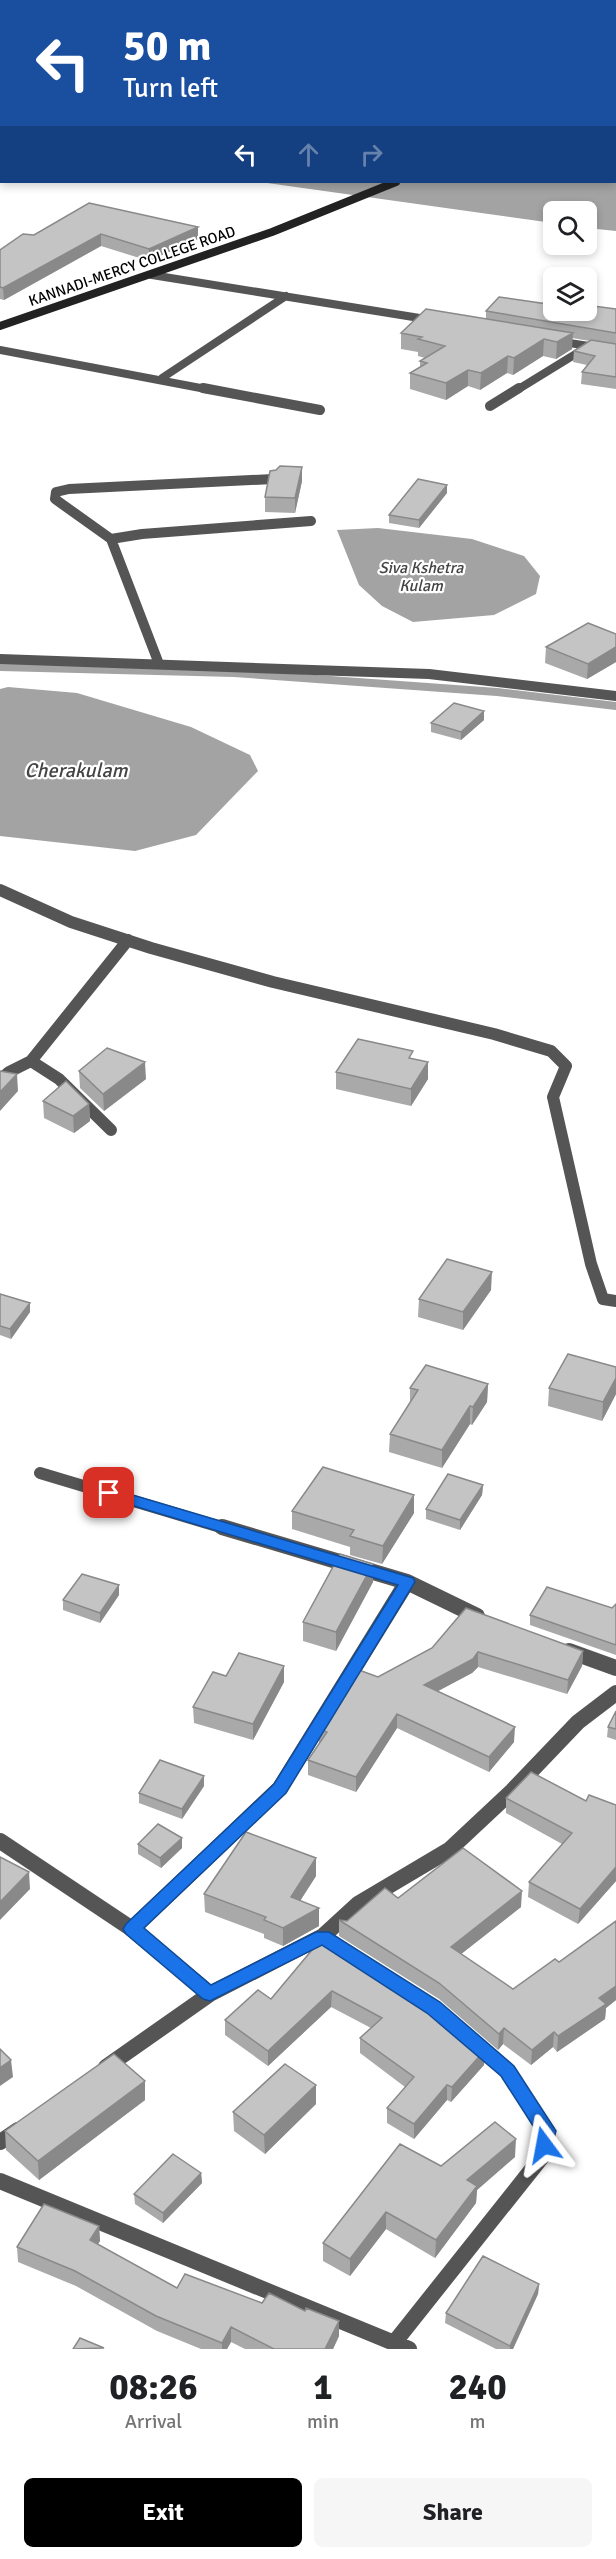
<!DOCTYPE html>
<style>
:root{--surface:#fff;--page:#f6f6f6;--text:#202124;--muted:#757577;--accent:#000}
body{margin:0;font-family:Signika,sans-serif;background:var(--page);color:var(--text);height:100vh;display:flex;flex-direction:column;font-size:22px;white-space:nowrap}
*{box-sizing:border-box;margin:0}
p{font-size:20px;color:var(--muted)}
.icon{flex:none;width:33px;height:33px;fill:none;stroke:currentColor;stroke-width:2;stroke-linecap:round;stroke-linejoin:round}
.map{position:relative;height:2349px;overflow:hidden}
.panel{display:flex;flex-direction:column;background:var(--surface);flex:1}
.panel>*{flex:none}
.hud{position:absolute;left:0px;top:0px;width:616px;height:183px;box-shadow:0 3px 9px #0003;background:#1a4fa0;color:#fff;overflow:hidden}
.tools{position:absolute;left:543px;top:201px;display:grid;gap:12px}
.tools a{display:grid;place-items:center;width:54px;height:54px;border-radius:9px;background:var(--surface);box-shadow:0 3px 9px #0003;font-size:30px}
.pin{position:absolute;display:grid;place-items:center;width:51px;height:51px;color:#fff;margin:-26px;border-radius:12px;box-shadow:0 3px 9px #0006}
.me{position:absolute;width:66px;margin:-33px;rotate:347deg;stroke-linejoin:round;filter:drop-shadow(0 0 4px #0008)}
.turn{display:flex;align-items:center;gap:21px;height:126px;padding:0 24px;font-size:27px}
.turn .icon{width:78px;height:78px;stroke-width:2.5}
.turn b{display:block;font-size:42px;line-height:51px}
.lanes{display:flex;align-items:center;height:57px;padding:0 24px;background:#0003;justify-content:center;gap:30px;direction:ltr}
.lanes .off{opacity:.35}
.eta{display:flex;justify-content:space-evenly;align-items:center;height:102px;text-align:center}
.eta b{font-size:36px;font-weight:800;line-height:42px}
.cta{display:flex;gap:12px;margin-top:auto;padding:12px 24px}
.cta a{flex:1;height:69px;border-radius:9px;background:var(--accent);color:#fff;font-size:24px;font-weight:800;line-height:69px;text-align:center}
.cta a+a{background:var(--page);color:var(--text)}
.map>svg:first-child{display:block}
.water{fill:#a3a3a3}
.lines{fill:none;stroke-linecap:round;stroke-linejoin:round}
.stream{stroke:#a3a3a3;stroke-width:8}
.street-far3{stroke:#555;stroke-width:8}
.street-far2{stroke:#555;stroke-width:10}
.street-far1{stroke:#555;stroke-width:12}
.street{stroke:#555;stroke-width:16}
.secondary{stroke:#222;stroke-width:8}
.wall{fill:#a9a9a9}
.shaded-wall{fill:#898989}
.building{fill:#c4c4c4;stroke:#898989;stroke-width:1.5}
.route{fill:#1a73e8;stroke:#114b97;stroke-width:1.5}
.labels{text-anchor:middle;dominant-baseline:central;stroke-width:4.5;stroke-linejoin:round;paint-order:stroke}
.far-street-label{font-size:15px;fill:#000;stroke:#fff}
.far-water-label{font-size:16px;font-style:italic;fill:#444;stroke:#fff}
.water-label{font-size:20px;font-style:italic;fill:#444;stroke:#fff}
</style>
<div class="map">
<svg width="616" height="2349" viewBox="0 0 616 2349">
<rect width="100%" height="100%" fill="#fff"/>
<path class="water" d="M0,0H513L528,1L2,2L1,129Z
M616,7V231L587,228L586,212H554L553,223L260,182H615Z
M378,528L472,539L524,556L540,576L536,594L494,615L413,622L382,606L359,585L337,530Z
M8,687L77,693L191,727L250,755L258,771L196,835L135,851L0,836V689Z"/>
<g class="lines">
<path class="stream" d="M0,667L234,673L497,692L616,706"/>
<path class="street-far3" d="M152,275L432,320
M556,341L616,350
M0,350L211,390
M162,378L286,296
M517,390L587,347"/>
<path class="street-far2" d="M203,388L320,410
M490,406L519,388
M111,539L55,499L56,492L69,489L273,479
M0,659L429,674L616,696
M159,664L111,539L142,534L311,521"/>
<path class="street-far1" d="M0,890L71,922L151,948L273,982L494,1034L551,1051L566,1066L553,1097L591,1264L603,1299L616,1301
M31,1061L59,1079L111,1130
M0,1080L9,1072L31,1061L128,940
M40,1473L227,1529"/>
<path class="street" d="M222,1527L407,1582L477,1616
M569,1651L616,1668
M0,1841L132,1929L210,1994
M132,1929L280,1788L407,1582
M334,1944L322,1937L358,1904L449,1850L512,1791L578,1722L616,1693
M106,2067L210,1994L321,1937
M0,2142L18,2130
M0,2181L394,2343
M409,2349L394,2343L541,2158L547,2131L507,2071L474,2042"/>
<path class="secondary" d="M0,326L272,232L396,182"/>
</g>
<path class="wall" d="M198,227V239L149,261L101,246L4,300L0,299V250L34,235Z
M616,309V389L581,384L582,372L587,365L573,362L574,351L590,341L572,338V349L556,359L543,356L513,375L507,373L480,390L468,386L446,400L410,389V373L420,367V361L425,358L418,356V352L401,349V333L486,319V311Z
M302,467V481L295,513L265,512V497L276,470Z
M447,493L419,528L389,523V515Z
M616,634V662L587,679L545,663L546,647Z
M484,720L461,740L431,732V723Z
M413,1058L428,1079L411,1106L336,1089V1072Z
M79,1071L146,1079L104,1111L80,1088Z
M43,1101L89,1104L90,1121L74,1133L44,1118Z
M491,1290L463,1330L418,1317L419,1299Z
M0,1294L30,1303V1312L11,1339L0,1335Z
M616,1367V1394L602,1421L548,1406L549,1388Z
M488,1384L487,1402L472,1425L470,1424L442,1468L389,1452L390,1434L410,1402V1388Z
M483,1485L482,1495L460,1530L426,1519V1509Z
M292,1511L414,1513L382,1564L350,1555V1547L292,1529Z
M373,1564V1582L336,1651L303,1641V1622Z
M119,1595L100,1623L63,1610V1600Z
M616,1604V1655L530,1625V1615L612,1608Z
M432,1648L583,1651L582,1666L567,1694L478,1667L472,1673L438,1691L514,1742L489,1772L397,1728L356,1792L308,1775V1760L319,1744V1729L378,1677Z
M284,1666V1682L253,1740L194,1723L193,1707L226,1676Z
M616,1711V1740L607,1737L608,1727Z
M204,1786L182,1819L139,1803V1793Z
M506,1798L586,1801L616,1805V1881L578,1924L528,1897L529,1882L562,1844L506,1813Z
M138,1844L182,1848L161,1868L138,1854Z
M316,1876L300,1901L319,1926L283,1946L264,1938V1934L205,1912L204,1894Z
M398,1898L521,1907L461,1954L513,1989L559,1962L616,1921V2000L606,2008L605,2019L557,2052L553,2047L531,2065L503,2044L498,2050L439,1999L339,1936V1920L347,1921Z
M322,1934L485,2050L484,2065L451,2102L447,2100L414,2139L387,2123V2108L405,2087L360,2053V2038L371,2028L331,2007L268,2066L225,2035V2020L271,1999L308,1954V1940Z
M145,2081V2100L39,2180L6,2150L5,2131Z
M316,2104L265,2154L234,2131L233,2112Z
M515,2157L477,2190L476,2203L435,2258L386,2229L350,2276L323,2261V2243L441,2166Z
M201,2173L202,2183L163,2223L135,2204L134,2194Z
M99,2226L100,2241L98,2244L177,2288L339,2336L333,2349H245L231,2342L227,2349H201L157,2331L76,2286L18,2262L17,2247Z
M539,2284L538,2294L513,2349H496L445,2323L446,2313Z"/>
<path class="shaded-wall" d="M198,227V239L149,261V249Z
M101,234V246L4,300L3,288Z
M573,333L572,349L556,359L557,342Z
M544,339L543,356L513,375L514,358Z
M508,356L507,373L480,390L481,373Z
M468,370V386L446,400V383Z
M302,467V481L295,513V498Z
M447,485V493L419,528V520Z
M616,647V662L587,679L588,664Z
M484,711V720L461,740V732Z
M145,1062L146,1079L104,1111L103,1094Z
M428,1062V1079L411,1106V1089Z
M17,1074L18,1091L0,1111V1092Z
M89,1104L90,1121L74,1133L73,1116Z
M492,1272L491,1290L463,1330V1312Z
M30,1303V1312L11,1339L10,1329Z
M616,1378V1394L602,1421L603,1402Z
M488,1384L487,1402L472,1425L473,1407Z
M470,1406V1424L442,1468V1450Z
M483,1485L482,1495L460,1530V1520Z
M414,1495V1513L382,1564L383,1546Z
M373,1564V1582L336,1651V1632Z
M119,1585V1595L100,1623V1613Z
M583,1651L582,1666L567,1694L568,1680Z
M478,1652V1667L472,1673L423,1699L424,1685Z
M284,1666V1682L253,1740V1724Z
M397,1714V1728L356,1792V1777Z
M515,1727L514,1742L489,1772V1757Z
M204,1776V1786L182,1819V1809Z
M182,1838V1848L161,1868L160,1858Z
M316,1858V1876L291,1915V1897Z
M616,1867V1881L578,1924L580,1909Z
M29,1872L30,1889L0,1920V1902Z
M522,1891L521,1907L451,1962V1947Z
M319,1908V1926L283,1946V1928Z
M616,1986V2000L606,2008L605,2019L557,2052L558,2036L599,1998Z
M332,1991L331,2007L268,2066V2051Z
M504,2028L503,2044L498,2050L499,2034Z
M554,2032L553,2047L531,2065L532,2050Z
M485,2050L484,2065L451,2102L452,2087Z
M11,2060L13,2077L0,2086V2068Z
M145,2081V2100L39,2180L38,2161Z
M316,2085V2104L265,2154L264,2135Z
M447,2085V2100L414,2139V2124Z
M516,2139L515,2157L477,2190L476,2203L435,2258L436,2240L467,2180Z
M201,2173L202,2183L163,2223V2213Z
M386,2212V2229L350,2276V2259Z
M99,2226L100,2241L91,2255L90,2240Z
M539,2284L538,2294L513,2349H510V2346Z
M339,2321V2336L333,2349H325Z
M231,2327V2342L227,2349H222V2343Z"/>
<path class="building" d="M89,203L198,227L149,249L101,234L3,288L0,287V250L23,234L34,235Z
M499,297L554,305V310H586V305L616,309V333L486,311Z
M426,309L573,333L557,342L544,339L514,358L508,356L481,373L468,370L446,383L410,373L427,363L420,361L445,346L418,339L422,337L401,333Z
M591,340L616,344V377L582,372L595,356L574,351Z
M280,466L302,467L295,498L265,497L270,471L276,470Z
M418,479L447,485L419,520L389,515Z
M588,623L616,634V647L588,664L546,647Z
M454,703L484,711L461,732L431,723Z
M358,1039L413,1051L409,1058L428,1062L411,1089L336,1072Z
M107,1048L145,1062L103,1094L79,1071Z
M0,1071L17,1074L0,1092Z
M66,1081L89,1104L73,1116L43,1101Z
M447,1259L492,1272L463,1312L419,1299Z
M0,1294L30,1303L10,1329L0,1326Z
M568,1354L616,1367V1378L603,1402L549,1388Z
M426,1365L488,1384L473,1407L470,1406L442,1450L390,1434L418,1390L410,1388Z
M323,1467L414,1495L383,1546L350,1536L354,1530L292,1511Z
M448,1474L483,1485L460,1520L426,1509Z
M340,1554L373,1564L336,1632L303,1622Z
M82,1574L119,1585L100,1613L63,1600Z
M547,1587L612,1608L616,1604V1645L530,1615Z
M466,1608L583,1651L568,1680L478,1652L473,1659L424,1685L515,1727L489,1757L397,1714L356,1777L308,1760L327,1732L319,1729L356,1669L378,1677L432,1648Z
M239,1653L284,1666L253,1724L193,1707L213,1672L226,1676Z
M616,1711V1729L608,1727Z
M160,1760L204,1776L182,1809L139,1793Z
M531,1772L586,1801L589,1795L616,1805V1867L580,1909L529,1882L572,1833L506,1798Z
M158,1824L182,1838L160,1858L138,1844Z
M246,1832L316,1858L291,1897L319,1908L283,1928L264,1920L266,1917L204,1894Z
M463,1848L522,1891L451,1947L513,1989L555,1959L559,1962L616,1921V1986L599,1998L606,2004L558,2036L554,2032L532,2050L504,2028L499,2034L439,1983L339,1920L347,1921L385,1888L398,1898Z
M0,1857L29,1872L0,1902Z
M322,1934L427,2000L485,2050L452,2087L447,2085L414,2124L387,2108L414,2077L360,2038L382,2018L332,1991L268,2051L225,2020L258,1990L271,1999L317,1944L308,1940Z
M0,2049L11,2060L0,2068Z
M114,2054L145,2081L38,2161L5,2131Z
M285,2064L316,2085L264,2135L233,2112Z
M495,2122L516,2139L467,2180L477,2186L436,2240L386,2212L350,2259L323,2243L400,2144L441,2166Z
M173,2154L201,2173L163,2213L134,2194Z
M44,2204L99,2226L90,2240L177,2288L185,2274L262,2303L269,2293L305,2311L306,2308L339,2321L325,2349H274L231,2327L222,2343L156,2316L75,2271L17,2247Z
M483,2256L539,2284L510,2346L446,2313Z
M80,2338L104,2348L73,2349Z"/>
<path class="route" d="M109,1488L413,1578L415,1582L286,1793L144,1928L211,1985L316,1932H329L440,2002L514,2066L556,2131L551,2150L544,2152L537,2150L534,2145L537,2132L501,2076L427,2013L322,1945L210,2001L203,1999L126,1934L123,1929L126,1924L274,1784L398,1585L104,1497L101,1493L104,1490Z"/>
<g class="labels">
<g class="far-street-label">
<text transform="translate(132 266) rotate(-19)">KANNADI-MERCY COLLEGE ROAD</text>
</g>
<g class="far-water-label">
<text x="421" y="568">Siva Kshetra<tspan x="421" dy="18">Kulam</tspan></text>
</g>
<g class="water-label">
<text x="76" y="770">Cherakulam</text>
</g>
</g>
</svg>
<div class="tools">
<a><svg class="icon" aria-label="search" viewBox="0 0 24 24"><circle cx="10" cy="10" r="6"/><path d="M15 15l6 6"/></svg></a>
<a><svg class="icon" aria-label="layers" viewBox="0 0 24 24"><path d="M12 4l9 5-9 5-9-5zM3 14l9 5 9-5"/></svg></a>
</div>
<div class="pin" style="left:109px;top:1493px;background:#d93025"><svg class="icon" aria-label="arrive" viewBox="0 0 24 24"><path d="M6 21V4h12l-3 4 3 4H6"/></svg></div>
<svg class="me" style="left:544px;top:2145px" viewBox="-20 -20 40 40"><path d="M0-17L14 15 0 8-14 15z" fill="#1a73e8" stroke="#fff" stroke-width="4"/></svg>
<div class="hud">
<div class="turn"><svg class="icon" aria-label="left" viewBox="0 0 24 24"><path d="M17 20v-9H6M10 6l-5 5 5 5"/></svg><div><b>50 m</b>Turn left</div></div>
<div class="lanes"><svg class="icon" aria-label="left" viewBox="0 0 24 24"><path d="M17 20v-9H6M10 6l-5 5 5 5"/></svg><svg class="icon off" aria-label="ahead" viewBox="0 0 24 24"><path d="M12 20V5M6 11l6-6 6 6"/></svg><svg class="icon off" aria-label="right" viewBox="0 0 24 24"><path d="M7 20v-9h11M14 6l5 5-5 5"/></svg></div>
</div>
</div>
<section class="panel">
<div class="eta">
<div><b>08:26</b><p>Arrival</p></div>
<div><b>1</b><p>min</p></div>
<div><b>240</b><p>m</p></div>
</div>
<div class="cta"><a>Exit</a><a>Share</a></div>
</section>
